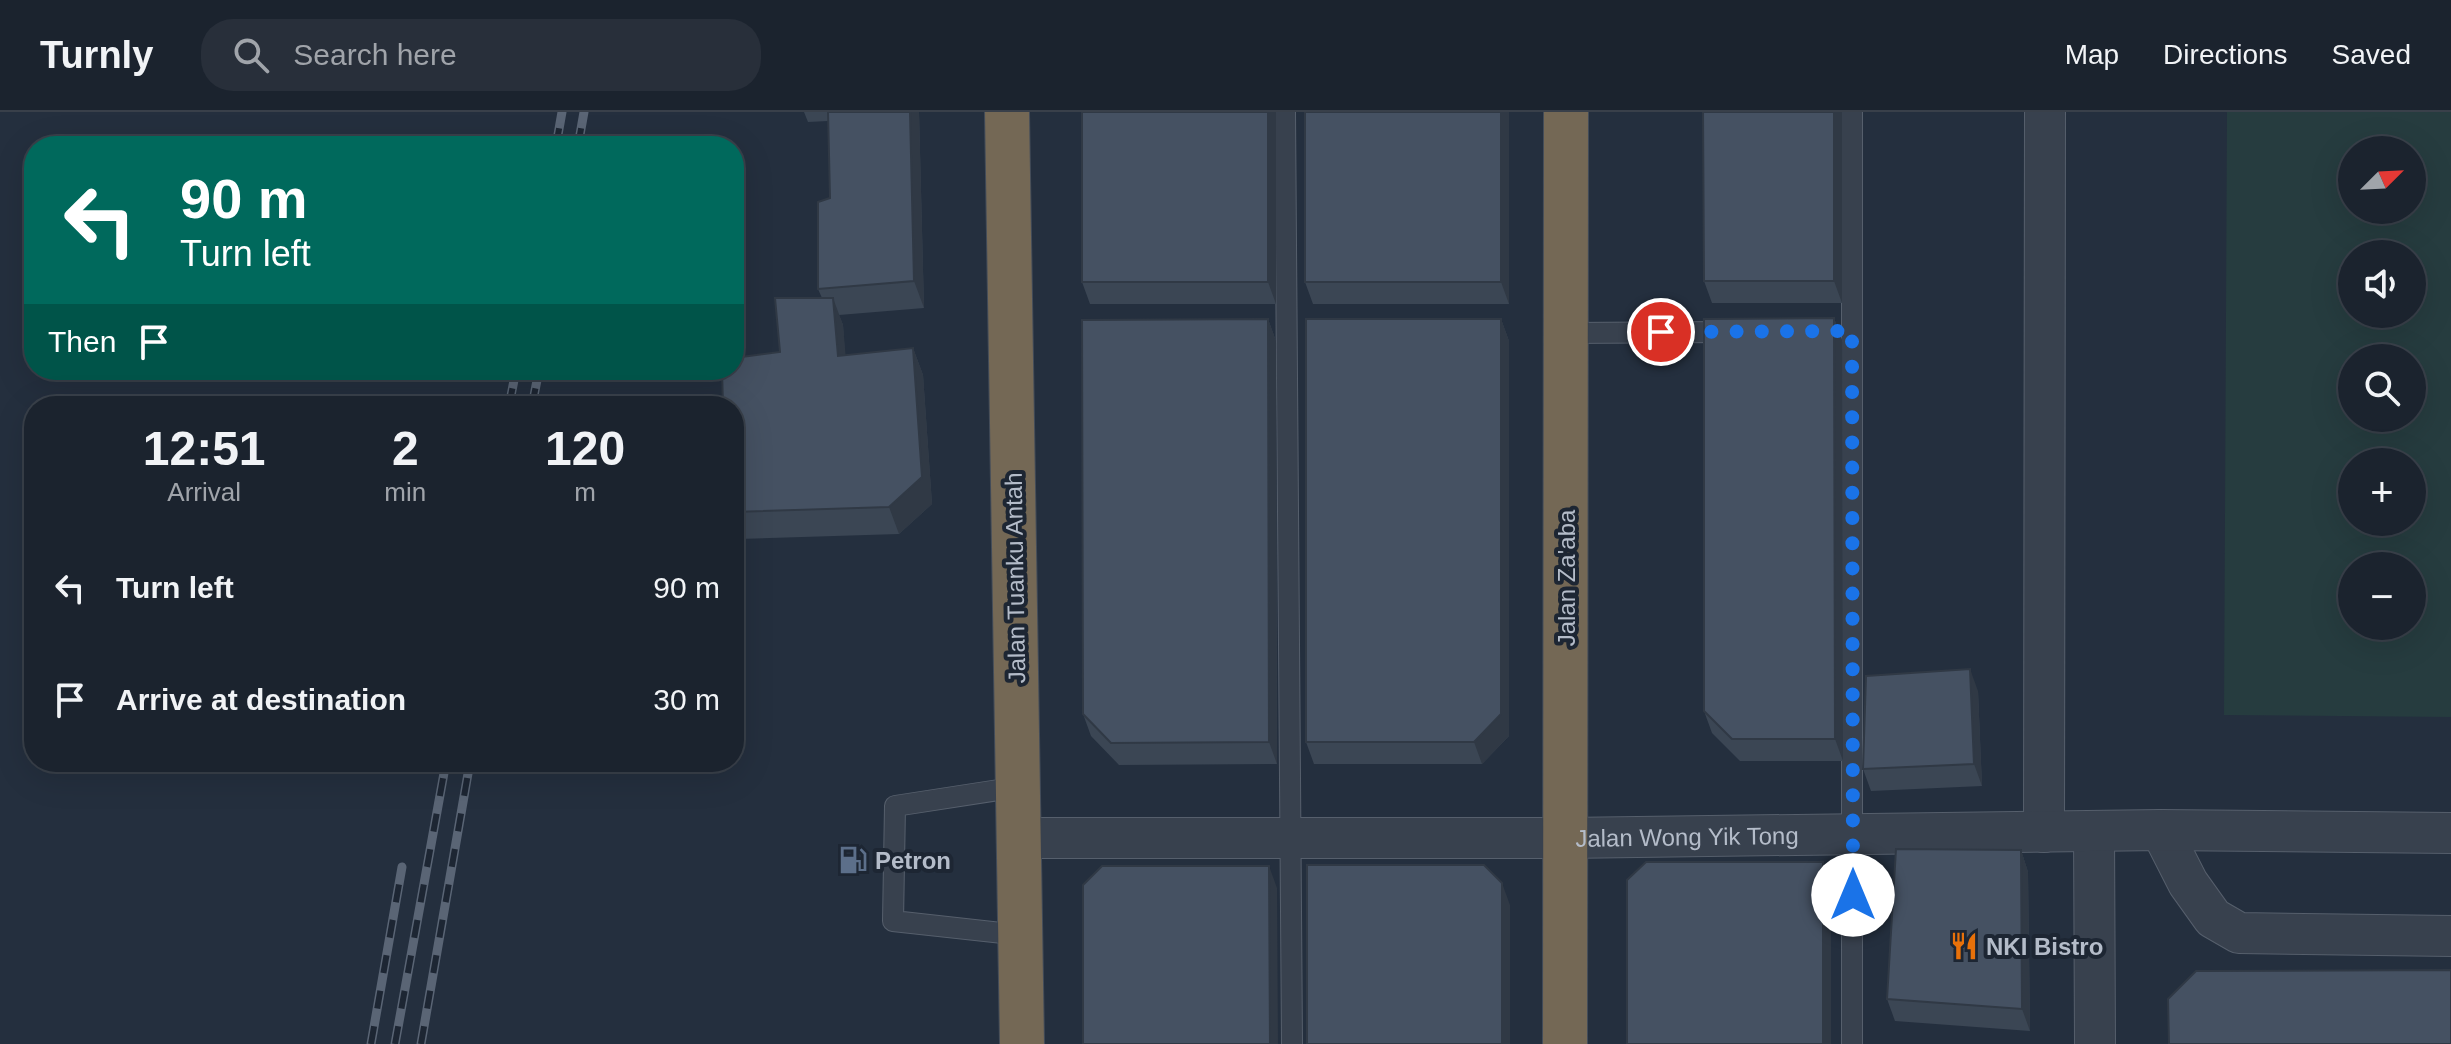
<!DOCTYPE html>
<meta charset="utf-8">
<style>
:root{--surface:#1b232e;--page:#282f3a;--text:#f1f3f6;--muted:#a0a4aa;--line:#39404a}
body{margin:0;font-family:Helvetica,sans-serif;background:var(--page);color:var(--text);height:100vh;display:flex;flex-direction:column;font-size:30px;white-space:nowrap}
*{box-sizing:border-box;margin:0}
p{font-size:26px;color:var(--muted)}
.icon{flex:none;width:44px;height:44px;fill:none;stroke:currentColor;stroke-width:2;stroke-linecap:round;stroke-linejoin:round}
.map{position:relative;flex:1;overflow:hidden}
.drawer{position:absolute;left:24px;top:284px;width:720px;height:376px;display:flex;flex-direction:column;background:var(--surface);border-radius:32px;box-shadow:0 8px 32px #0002,0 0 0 2px var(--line)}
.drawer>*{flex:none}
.hud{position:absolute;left:24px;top:24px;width:720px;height:244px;border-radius:32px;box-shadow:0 8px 32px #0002,0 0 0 2px var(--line);background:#00695c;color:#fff;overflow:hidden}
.needle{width:52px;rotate:66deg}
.controls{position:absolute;left:2338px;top:24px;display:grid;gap:16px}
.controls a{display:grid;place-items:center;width:88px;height:88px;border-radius:50%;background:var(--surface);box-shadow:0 8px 32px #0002,0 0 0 2px var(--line);font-size:40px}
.pin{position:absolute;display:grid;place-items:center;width:68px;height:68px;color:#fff;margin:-34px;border:4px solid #fff;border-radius:50%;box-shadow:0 2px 8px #0007}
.me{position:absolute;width:88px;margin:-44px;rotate:0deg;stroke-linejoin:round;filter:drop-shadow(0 0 6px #0008)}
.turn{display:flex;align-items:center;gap:28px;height:168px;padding:0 24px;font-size:36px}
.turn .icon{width:104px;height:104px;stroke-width:2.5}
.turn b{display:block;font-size:56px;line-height:68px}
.then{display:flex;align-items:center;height:76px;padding:0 24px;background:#0003;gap:16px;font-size:30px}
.eta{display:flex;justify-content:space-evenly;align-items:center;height:136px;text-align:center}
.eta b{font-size:48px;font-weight:700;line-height:56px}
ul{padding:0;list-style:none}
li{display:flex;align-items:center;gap:24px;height:112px;padding:0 24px}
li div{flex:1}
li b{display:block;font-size:30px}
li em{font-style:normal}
header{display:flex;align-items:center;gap:48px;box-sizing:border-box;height:112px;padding:0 40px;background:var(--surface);border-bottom:2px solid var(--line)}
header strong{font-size:38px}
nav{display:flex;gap:44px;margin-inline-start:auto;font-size:28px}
.search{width:560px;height:72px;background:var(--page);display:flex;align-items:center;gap:20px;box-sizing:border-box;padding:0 28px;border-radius:32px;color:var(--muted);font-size:30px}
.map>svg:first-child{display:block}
.green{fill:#263c3f;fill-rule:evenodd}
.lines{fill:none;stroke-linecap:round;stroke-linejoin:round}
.lane-casing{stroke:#565f6c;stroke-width:22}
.street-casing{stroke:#565f6c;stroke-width:42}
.highway-casing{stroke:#434c59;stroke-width:46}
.lane{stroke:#38414e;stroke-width:20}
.street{stroke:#38414e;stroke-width:40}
.highway{stroke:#746855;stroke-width:44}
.rail-casing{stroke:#5a6575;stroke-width:9}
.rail{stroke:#1d2633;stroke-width:6;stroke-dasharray:18;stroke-linecap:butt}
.wall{fill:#3b4654}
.shaded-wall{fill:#303945}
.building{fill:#455162;stroke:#303945;stroke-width:2}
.route{stroke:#1a73e8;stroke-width:14;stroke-dasharray:0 25.2}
.labels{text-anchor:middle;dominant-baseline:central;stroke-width:8;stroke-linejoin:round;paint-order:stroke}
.street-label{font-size:24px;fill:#b4bcc9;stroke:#1d2633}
.poi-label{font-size:24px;font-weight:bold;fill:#b4bcc9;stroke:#1d2633;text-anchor:start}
</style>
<header>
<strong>Turnly</strong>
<div class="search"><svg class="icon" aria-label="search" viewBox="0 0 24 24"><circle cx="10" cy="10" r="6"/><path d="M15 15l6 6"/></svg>Search here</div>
<nav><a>Map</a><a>Directions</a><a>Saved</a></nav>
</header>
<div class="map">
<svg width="2451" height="932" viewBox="0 0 2451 932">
<rect width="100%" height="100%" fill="#242f3e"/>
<path class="green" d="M2227,0H2451V605L2224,603ZM2352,38H2412V98H2352ZM2352,142H2412V202H2352ZM2352,246H2412V306H2352ZM2352,350H2412V410H2352ZM2352,454H2412V514H2352Z"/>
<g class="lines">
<defs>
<path id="lane" d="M1285,0L1292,932
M1852,0V932
M1566,221L1730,220
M1018,675L895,694L893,809L1020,823"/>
<g id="street">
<path d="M2161,718L2188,771L2213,806L2239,821L2451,824"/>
<path d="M2044,720L2045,0"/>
<path d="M2094,720L2095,932"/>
<path id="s1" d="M1019,726H1566L2161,718L2451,721"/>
</g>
<path id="highway" d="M1007,0L1022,932
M1565,932L1566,0"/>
</defs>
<use href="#lane" class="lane-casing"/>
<use href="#street" class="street-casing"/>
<use href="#highway" class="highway-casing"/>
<use href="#lane" class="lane"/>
<use href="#street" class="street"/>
<use href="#highway" class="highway"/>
<defs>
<path id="rail" d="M556,34L562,0
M578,34L584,0
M509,294L516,258
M532,294L539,258
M371,932L402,755
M395,932L446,650
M421,932L470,650"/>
</defs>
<use href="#rail" class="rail-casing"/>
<use href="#rail" class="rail"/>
</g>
<path class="wall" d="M804,0H919L924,196L839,203L843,213L845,244L913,236L923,263L932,392L899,422L738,427L734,417V294L780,240L822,186L818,177L830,86L828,9L808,10Z
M1276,0V192H1090L1082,170Z
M1305,0H1509V192H1313L1305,170Z
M1703,0H1842V191H1712L1704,169Z
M1834,206L1842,228L1843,649H1740L1712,621L1704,599Z
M1268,207L1276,229L1277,652L1119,653L1091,624L1083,602Z
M1501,207L1509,229V624L1482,652H1314L1306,630Z
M1978,579L1982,674L1871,679L1863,657Z
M2021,738L2028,760L2030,919L1895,909L1887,887Z"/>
<path class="shaded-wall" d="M910,0H919L924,196L914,169Z
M1268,0H1276V192L1268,170Z
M1501,0H1509V192L1501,170Z
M1834,0H1842V191L1834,169Z
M833,186L843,213L848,271L838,244Z
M1834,206L1842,228L1843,649L1835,627Z
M1268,207L1276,229L1277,652L1269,630Z
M1501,207L1509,229V624L1482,652L1474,630Z
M913,236L923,263L932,392L899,422L889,395Z
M1970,557L1978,579L1982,674L1974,652Z
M2021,738L2028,760L2030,919L2022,897Z
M1823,750L1831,772V932H1823Z
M1269,754L1277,776L1278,932H1270Z
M1502,771L1510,793V932H1502Z"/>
<path class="building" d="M828,0H910L914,169L818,177V90L830,86Z
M1082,0H1268V170H1082Z
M1305,0H1501V170H1305Z
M1703,0H1834V169H1704Z
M775,186H833L838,244L913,236L922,365L889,395L734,400V294H723L722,258H734V246L780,240Z
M1834,206L1835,627H1732L1704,599V207Z
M1268,207L1269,630L1111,631L1083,602L1082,208Z
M1306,207H1501V602L1474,630H1306Z
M1970,557L1974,652L1863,657L1866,564Z
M1896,737L2021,738L2022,897L1887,887Z
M1646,750H1823V932H1627V768Z
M1307,753H1484L1502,771V932H1307Z
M1102,754H1269L1270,932H1083V773Z
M2451,858V932H2169L2168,887L2196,859Z"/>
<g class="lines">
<path class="route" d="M1661,220L1852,219L1853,783"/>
</g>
<defs>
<symbol id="fuel-bare" viewBox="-9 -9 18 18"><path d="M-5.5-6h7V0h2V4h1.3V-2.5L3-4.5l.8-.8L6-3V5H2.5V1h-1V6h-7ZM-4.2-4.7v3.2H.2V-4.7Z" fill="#5c6f8a" stroke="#1d2633" stroke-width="2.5" paint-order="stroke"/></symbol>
<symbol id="restaurant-bare" viewBox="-9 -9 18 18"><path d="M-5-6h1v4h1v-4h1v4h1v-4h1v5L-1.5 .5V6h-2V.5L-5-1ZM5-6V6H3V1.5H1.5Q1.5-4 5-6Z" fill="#e8710a" stroke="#1d2633" stroke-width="2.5" paint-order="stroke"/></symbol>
</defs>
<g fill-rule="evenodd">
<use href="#fuel-bare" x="833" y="728" width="40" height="40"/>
<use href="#restaurant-bare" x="1944" y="814" width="40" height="40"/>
</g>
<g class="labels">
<g class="street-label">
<text transform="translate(1015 466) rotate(-91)">Jalan Tuanku Antah</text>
<text transform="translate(1566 466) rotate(-90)">Jalan Za'aba</text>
<text stroke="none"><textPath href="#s1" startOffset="668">Jalan Wong Yik Tong</textPath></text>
</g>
<g class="poi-label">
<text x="875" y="748">Petron</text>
<text x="1986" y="834">NKI Bistro</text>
</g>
</g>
</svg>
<div class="controls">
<a><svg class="needle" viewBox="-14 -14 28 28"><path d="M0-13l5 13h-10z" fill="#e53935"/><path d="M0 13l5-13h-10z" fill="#a0a4aa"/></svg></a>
<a><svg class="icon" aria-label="sound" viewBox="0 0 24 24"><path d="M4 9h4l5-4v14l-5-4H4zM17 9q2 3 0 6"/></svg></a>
<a><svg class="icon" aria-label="search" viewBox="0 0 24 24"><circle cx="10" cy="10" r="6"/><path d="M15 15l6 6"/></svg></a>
<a>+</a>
<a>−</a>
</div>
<div class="pin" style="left:1661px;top:220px;background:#d93025"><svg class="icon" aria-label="arrive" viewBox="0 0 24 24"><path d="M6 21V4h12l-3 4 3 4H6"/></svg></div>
<svg class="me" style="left:1853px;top:783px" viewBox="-20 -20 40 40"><circle r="19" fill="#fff"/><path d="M0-13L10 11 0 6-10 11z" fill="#1a73e8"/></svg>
<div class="hud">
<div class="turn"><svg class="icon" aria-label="left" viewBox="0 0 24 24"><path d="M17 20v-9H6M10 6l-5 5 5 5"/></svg><div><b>90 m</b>Turn left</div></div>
<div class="then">Then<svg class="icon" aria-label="arrive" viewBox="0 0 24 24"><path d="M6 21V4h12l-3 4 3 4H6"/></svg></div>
</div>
<section class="drawer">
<div class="eta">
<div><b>12:51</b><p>Arrival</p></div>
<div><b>2</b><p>min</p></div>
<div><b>120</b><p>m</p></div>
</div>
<ul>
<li><svg class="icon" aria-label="left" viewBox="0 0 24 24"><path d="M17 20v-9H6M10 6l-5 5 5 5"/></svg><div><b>Turn left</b></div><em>90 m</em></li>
<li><svg class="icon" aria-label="arrive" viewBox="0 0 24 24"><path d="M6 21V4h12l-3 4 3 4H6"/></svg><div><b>Arrive at destination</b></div><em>30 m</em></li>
</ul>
</section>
</div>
